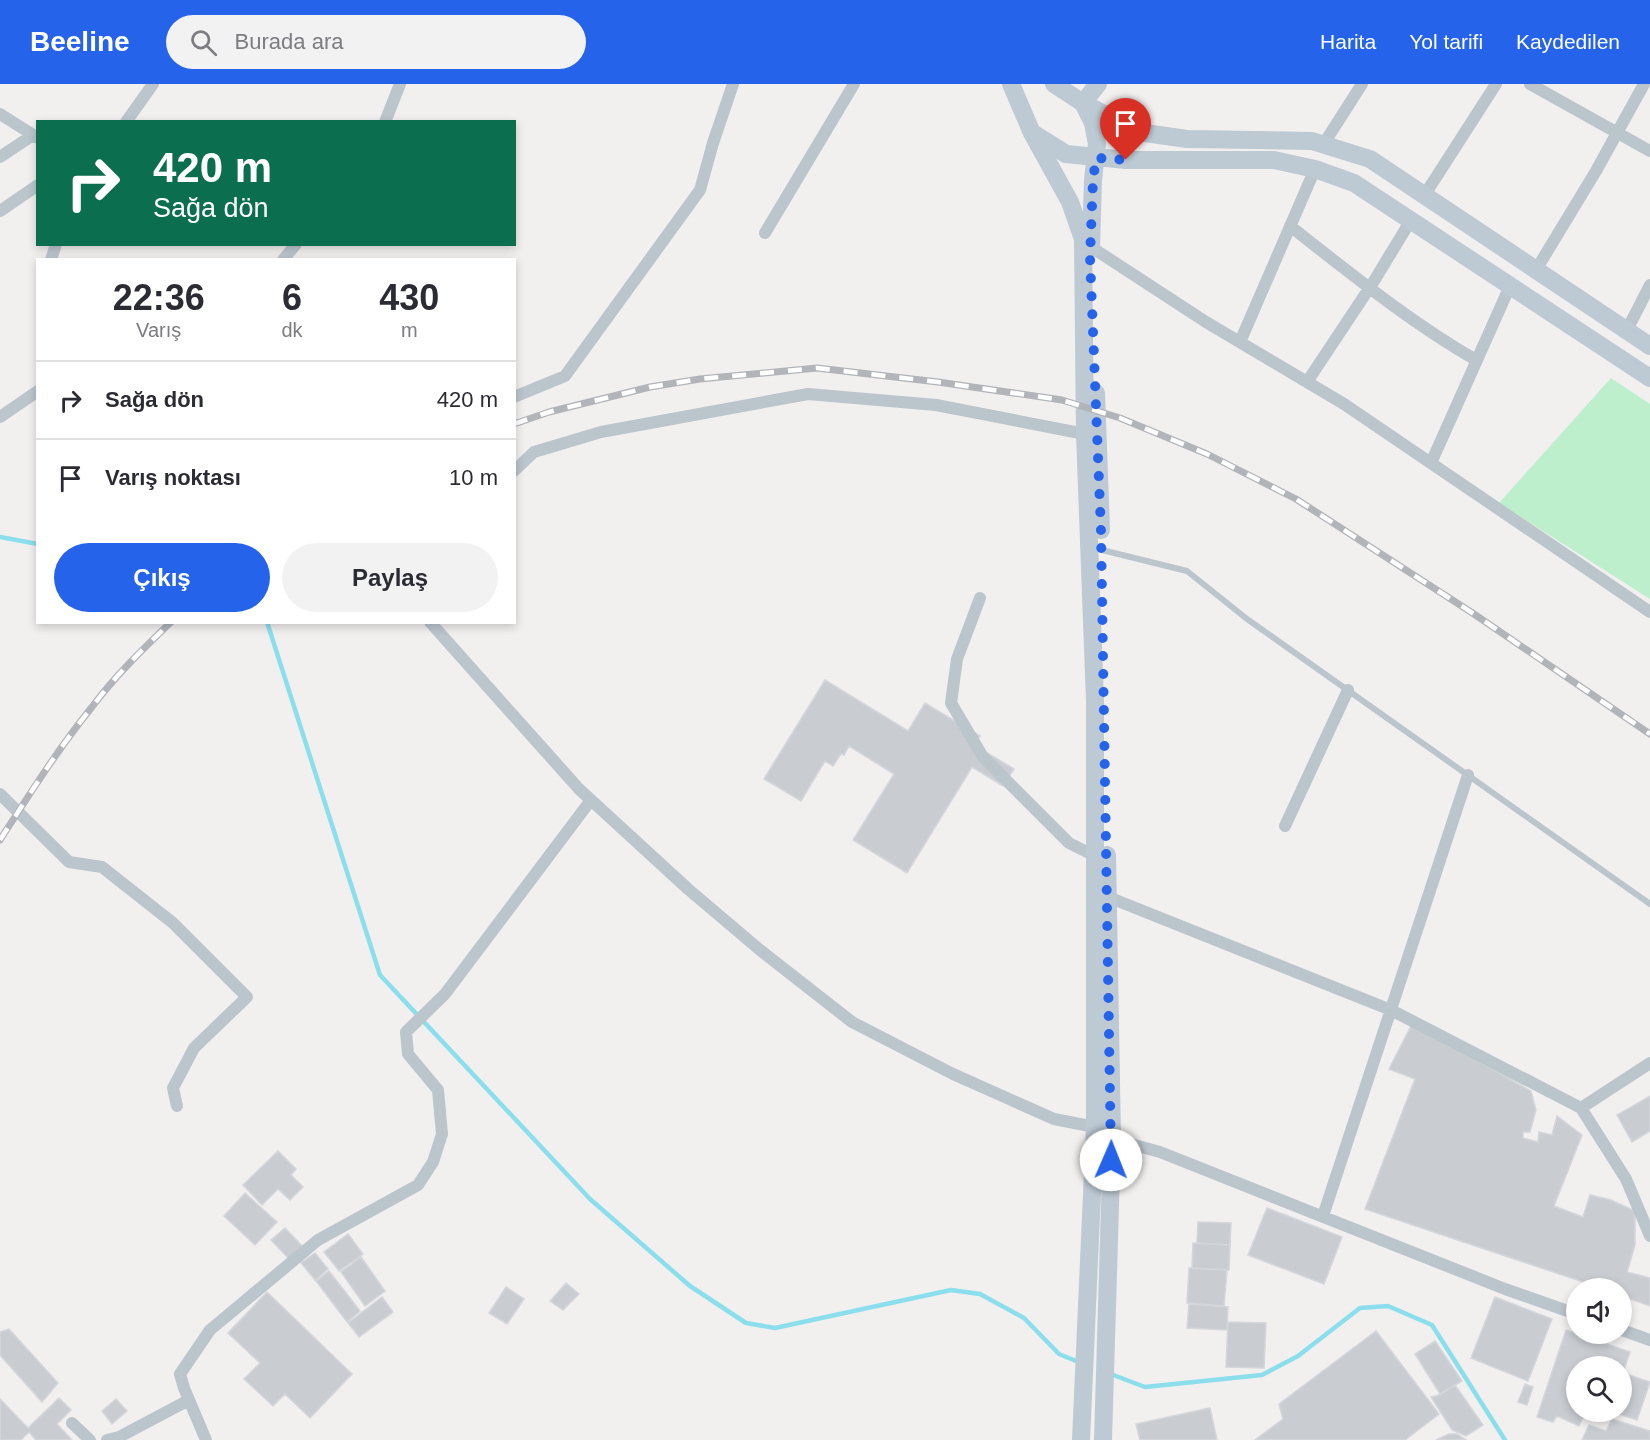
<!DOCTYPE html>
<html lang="tr">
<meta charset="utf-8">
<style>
:root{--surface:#fff;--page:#f2f2f3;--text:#2b2b33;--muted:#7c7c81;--line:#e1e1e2;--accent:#2563eb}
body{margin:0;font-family:Helvetica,sans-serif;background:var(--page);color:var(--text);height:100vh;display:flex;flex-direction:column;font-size:22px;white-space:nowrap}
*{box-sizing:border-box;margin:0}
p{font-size:20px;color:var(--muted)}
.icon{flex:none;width:33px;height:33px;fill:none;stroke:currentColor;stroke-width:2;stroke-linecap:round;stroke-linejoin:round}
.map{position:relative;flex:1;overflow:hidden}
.panel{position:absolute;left:36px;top:174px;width:480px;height:366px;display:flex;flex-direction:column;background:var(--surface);border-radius:0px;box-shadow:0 3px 9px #0003}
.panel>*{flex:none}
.top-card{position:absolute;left:36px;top:36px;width:480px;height:126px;border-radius:0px;box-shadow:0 3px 9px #0003;background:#0b6e4f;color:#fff;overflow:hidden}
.tools{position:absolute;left:1566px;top:1194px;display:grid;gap:12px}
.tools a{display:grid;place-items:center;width:66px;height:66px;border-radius:50%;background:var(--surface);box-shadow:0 3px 9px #0003;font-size:30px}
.pin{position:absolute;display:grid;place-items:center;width:51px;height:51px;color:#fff;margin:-62px -26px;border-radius:50% 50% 50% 0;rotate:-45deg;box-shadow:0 0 6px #0007}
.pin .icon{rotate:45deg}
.me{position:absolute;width:66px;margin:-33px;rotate:1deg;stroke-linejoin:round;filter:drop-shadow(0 0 4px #0008)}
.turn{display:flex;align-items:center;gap:21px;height:126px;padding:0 18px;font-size:27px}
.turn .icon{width:78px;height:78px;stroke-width:2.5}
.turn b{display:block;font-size:42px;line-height:51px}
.eta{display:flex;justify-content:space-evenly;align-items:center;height:102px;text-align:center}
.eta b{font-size:36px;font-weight:800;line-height:42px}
.action{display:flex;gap:12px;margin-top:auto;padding:12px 18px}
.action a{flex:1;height:69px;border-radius:36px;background:var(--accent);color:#fff;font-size:24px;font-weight:800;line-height:69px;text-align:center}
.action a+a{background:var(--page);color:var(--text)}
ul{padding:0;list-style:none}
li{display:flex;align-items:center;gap:18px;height:78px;padding:0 18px;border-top:2px solid var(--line)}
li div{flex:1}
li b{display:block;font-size:22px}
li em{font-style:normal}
header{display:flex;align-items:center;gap:36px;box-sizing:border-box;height:84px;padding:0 30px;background:var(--accent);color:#fff}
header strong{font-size:28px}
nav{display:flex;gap:33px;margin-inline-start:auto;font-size:21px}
.search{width:420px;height:54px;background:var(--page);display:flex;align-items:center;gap:15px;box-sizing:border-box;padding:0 21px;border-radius:33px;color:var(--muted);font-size:22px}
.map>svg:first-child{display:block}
.green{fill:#beefcd}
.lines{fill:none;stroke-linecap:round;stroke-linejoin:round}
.stream{stroke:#8bdfec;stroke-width:4.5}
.building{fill:#c9cdd2;stroke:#d3d6db;stroke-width:1.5}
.lane{stroke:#bbc5cc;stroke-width:6}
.street{stroke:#bbc5cc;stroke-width:12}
.secondary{stroke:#bdc9d3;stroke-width:18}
.rail-casing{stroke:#b1b5ba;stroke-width:7}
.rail{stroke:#fff;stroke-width:4.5;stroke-dasharray:14;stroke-linecap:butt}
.route{stroke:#2563eb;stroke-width:10;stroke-dasharray:0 18}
</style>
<header>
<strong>Beeline</strong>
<div class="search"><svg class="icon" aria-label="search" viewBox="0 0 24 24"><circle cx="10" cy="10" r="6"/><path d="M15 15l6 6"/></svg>Burada ara</div>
<nav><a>Harita</a><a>Yol tarifi</a><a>Kaydedilen</a></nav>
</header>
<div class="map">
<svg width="1650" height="1356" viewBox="0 0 1650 1356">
<rect width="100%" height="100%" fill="#f2efef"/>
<path class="green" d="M1611,294L1650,320V515L1499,419Z"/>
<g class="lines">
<path class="stream" d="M0,453L38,460
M267,538L380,891L590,1115L690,1202L746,1239L775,1244L951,1206L980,1210L1024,1234L1059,1270L1081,1279
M1108,1289L1145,1303L1262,1291L1298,1272L1360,1224L1388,1222L1432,1241L1505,1356"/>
</g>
<path class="building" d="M825,596L908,647L925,619L980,652L974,661L1014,685L1003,702L972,683L907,789L853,756L894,690L849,662L844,671L841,670L833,682L825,677L801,717L764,695Z
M1412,940L1531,1007L1536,1026L1530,1048H1523V1054L1538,1058L1539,1048L1552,1051L1557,1032L1582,1051L1554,1122L1583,1133L1590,1111L1611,1116L1635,1127V1161L1627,1188L1650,1194V1222L1622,1212V1204H1601L1365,1125L1415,995L1389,985Z
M1650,1012V1047L1632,1058L1617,1031Z
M278,1067L296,1085L291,1091L303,1103L290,1116L278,1105L262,1121L243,1101Z
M245,1109L277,1138L255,1161L224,1132Z
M1267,1124L1342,1153L1324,1200L1248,1171Z
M1198,1138L1231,1139L1230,1161L1197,1159Z
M285,1144L303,1163L290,1176L271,1156Z
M348,1150L363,1170L339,1187L324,1168Z
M1193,1159L1230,1161L1229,1186L1192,1184Z
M315,1169L328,1185L315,1196L301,1179Z
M361,1173L385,1207L365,1222L341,1188Z
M1189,1184L1227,1186L1224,1222L1187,1219Z
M329,1187L360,1227L347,1238L316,1197Z
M566,1199L579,1210L563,1226L550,1217Z
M506,1203L524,1215L507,1240L489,1229Z
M267,1208L352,1290L310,1334L285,1310L273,1322L244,1295L260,1279L228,1249Z
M382,1213L393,1228L359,1253L348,1239Z
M1495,1213L1552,1235L1528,1297L1471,1274Z
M1189,1220L1228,1223L1227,1246L1187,1244Z
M1228,1238L1266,1239L1264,1284L1226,1283Z
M9,1245L58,1299L42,1318L0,1271V1248Z
M1566,1246L1630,1268L1623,1289L1650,1298L1637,1336L1613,1328H1622V1282H1576V1328H1596L1593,1332L1585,1329L1579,1342L1557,1332L1553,1338L1537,1333Z
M1376,1247L1439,1330L1405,1356H1255L1283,1335L1279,1320Z
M1435,1257L1462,1297L1440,1310L1415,1270Z
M1525,1300L1533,1303L1527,1321L1518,1318Z
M1455,1301L1483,1341L1466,1352L1452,1346L1431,1313L1439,1311Z
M59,1314L71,1326L57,1340L72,1356H36L29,1348L21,1356H0V1315L28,1344Z
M116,1315L127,1327L112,1340L102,1327Z
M1210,1324L1217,1356H1140L1136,1340Z
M1612,1335L1650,1347V1356H1582L1589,1341L1606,1347Z
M1449,1350H1457L1466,1356H1436Z"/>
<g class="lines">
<path class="lane" d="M1102,466L1187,487L1247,535L1650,820"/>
<path class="street" d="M1530,0L1650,67
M0,30L38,54
M126,38L153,0
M385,38L400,0
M1323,61L1362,0
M0,73L33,51
M1424,112L1496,0
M0,127L38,101
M1290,142C1350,189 1410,238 1476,276
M765,149L854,0
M1091,163L1206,238L1344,320L1650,528
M51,176L56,160
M283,176L296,160
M1536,186L1596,87L1644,0
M1627,246L1650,201
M1240,258L1315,85
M1307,298L1374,197L1411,136
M514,313L565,292L700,106L713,59L733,0
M0,333L38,307
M1431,379L1510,202
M514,387L534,368L601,348L808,310L936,321L1085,350
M980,514L957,575L951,619L983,673L1069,759L1095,772
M430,538L579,705L688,805L760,866L852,938L953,990L1054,1035L1095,1043L1105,1052L1112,1055L1160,1068L1505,1205L1576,1230
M0,710L69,778L102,783L173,839L247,913L194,964L173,1004L177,1022
M1285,742L1348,606
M1108,813L1391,926L1581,1024L1626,1095L1650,1152
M1581,1024L1650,979
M1323,1132L1468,691
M1622,1246L1650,1256
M72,1339L90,1356
M107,1356L119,1353L189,1316
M206,1356L184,1304L180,1290L210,1246L318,1156L418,1101L433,1078L442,1050L438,1006L408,970L406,948L445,910L591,716"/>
<path class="secondary" d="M1011,0L1032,49L1070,118L1083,155L1085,350L1095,617V1043L1081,1356
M1054,0L1083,19L1138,48L1187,55L1312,57L1370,75L1650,262
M1083,19L1093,39L1097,60L1093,96L1091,165
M1083,19L1098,0
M1034,50L1066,70L1126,76H1274L1315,85L1354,99L1650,294
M1096,309L1101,446
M1103,1356L1112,1055L1107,771"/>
<defs>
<path id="rail" d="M514,340L549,328L650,303L700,295L817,284L938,298L1062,316L1120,334L1207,370L1296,415L1474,530L1650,650
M0,756C29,711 58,665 92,623C115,592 143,565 171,538"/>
</defs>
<use href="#rail" class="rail-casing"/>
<use href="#rail" class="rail"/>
</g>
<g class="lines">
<path class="route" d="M1111,1076L1101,447L1090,173L1093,96L1096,74L1126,76"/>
</g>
</svg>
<div class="tools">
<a><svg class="icon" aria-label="sound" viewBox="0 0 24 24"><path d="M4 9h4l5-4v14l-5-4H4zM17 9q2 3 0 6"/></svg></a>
<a><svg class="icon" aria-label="search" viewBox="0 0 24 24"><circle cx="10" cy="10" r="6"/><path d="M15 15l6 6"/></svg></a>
</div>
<div class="pin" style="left:1126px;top:76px;background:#d93025"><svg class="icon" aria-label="arrive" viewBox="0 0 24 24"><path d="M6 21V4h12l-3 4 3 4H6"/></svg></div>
<svg class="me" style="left:1111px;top:1076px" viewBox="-20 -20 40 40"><circle r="19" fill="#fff"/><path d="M0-13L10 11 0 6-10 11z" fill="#2563eb"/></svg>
<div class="top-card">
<div class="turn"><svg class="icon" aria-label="right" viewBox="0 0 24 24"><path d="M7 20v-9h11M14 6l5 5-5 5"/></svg><div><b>420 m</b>Sağa dön</div></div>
</div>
<section class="panel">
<div class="eta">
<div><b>22:36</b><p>Varış</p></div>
<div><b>6</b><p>dk</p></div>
<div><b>430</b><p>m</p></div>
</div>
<ul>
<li><svg class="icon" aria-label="right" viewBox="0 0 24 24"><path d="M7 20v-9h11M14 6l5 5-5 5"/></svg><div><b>Sağa dön</b></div><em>420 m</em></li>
<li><svg class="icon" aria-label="arrive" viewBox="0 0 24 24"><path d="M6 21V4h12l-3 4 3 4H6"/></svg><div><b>Varış noktası</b></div><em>10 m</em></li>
</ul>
<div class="action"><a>Çıkış</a><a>Paylaş</a></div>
</section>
</div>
